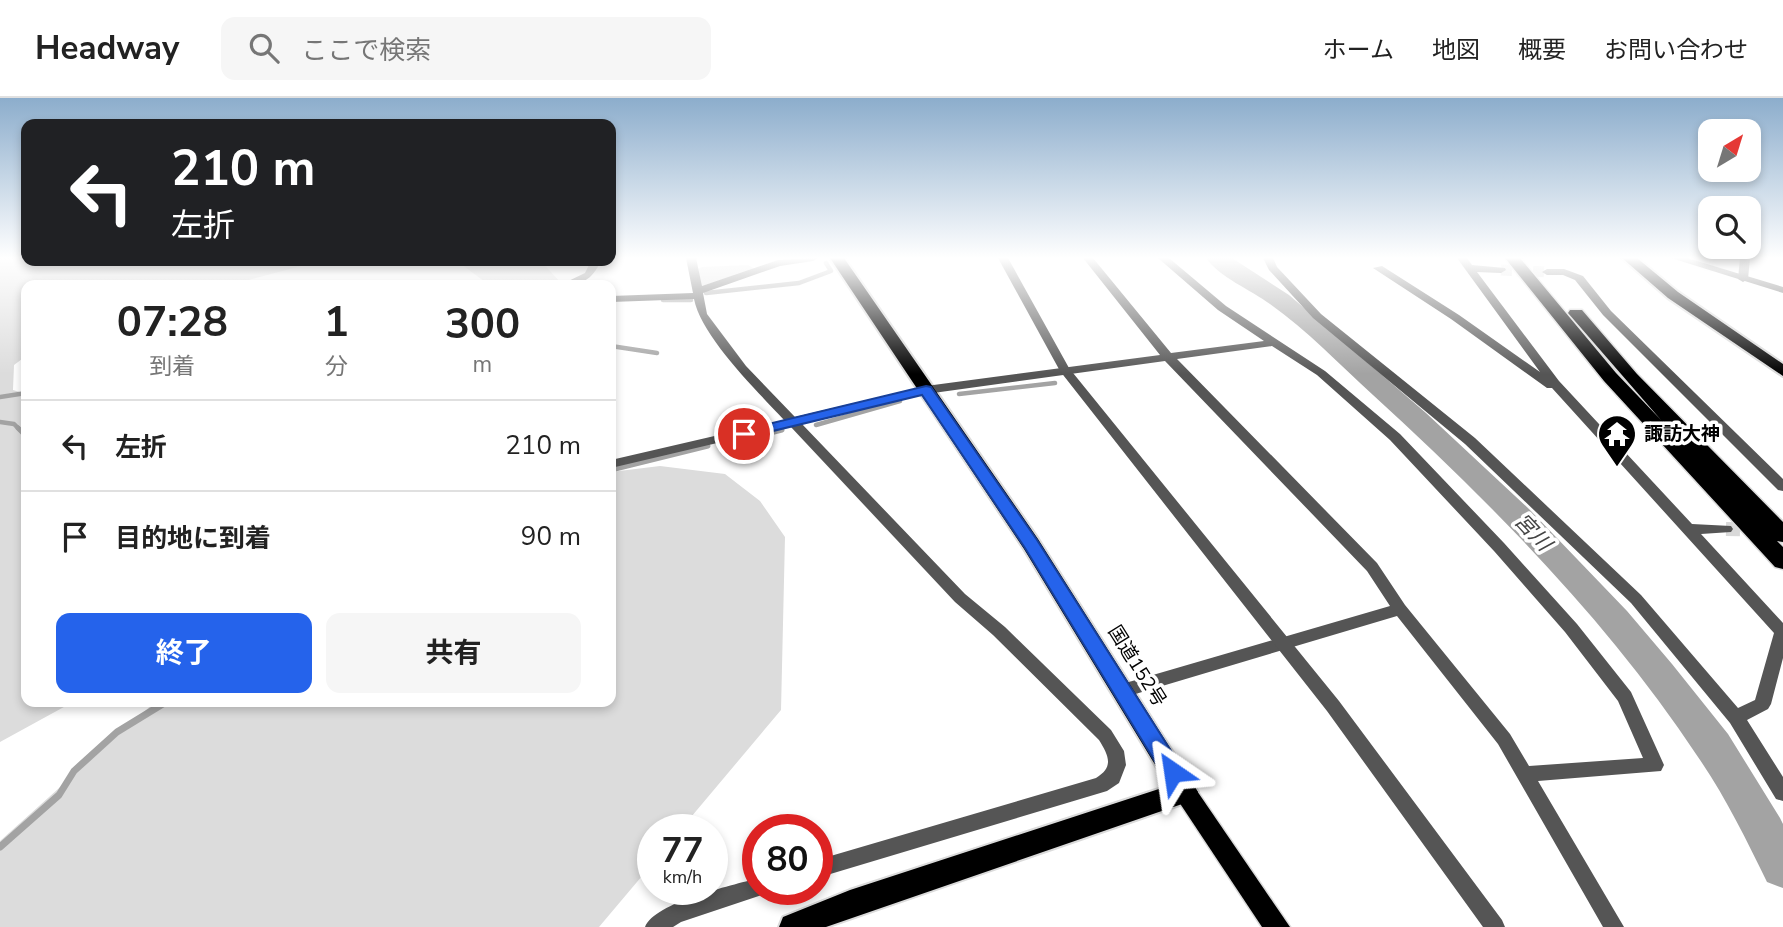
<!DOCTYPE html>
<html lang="ja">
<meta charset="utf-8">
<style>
:root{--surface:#fff;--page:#f6f6f6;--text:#222;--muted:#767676;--line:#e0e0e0;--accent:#2563eb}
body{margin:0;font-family:"Nunito Sans","Noto Sans JP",sans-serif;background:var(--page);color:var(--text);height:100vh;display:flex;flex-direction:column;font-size:26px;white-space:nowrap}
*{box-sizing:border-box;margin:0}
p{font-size:23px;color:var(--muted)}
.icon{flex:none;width:38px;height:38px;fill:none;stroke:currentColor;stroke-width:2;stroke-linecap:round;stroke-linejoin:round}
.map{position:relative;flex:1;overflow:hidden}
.details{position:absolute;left:21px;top:182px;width:595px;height:427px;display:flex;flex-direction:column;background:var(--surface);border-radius:14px;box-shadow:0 4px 10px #0003}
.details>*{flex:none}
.banner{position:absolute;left:21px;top:21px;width:595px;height:147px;border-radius:14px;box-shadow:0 4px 10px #0003;background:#202124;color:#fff;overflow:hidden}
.needle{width:46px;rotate:38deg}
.tools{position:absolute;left:1698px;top:21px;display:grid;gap:14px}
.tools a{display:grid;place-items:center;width:63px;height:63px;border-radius:14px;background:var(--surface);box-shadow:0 4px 10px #0003;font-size:35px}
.speed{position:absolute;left:637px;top:716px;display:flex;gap:14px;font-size:35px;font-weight:700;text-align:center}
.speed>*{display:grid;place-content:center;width:91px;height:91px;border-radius:50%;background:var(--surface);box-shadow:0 4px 10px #0003;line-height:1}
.speed small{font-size:18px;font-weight:400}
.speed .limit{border:10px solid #d22;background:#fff;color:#111}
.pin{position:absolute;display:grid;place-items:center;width:60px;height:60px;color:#fff;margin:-30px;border:4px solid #fff;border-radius:50%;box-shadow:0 2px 7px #0007}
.me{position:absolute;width:77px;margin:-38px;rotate:328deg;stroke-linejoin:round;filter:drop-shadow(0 0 5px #0008)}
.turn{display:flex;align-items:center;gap:24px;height:147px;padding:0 35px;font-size:32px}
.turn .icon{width:91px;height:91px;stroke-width:2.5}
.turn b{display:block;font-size:49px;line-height:60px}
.eta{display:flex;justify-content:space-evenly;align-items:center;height:119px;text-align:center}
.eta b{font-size:42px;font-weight:700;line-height:49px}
.primary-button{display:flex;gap:14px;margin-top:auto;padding:14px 35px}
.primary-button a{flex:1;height:80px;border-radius:14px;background:var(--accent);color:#fff;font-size:28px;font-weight:700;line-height:80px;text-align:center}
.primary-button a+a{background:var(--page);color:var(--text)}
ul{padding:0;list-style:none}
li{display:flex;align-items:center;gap:21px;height:91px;padding:0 35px;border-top:2px solid var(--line)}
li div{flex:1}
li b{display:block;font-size:26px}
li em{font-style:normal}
header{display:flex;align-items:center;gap:42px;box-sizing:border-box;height:98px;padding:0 35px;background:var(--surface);border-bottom:2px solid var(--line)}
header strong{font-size:33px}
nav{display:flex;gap:38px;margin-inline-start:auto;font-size:24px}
.search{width:490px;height:63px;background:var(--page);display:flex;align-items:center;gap:18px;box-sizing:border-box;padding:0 24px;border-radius:14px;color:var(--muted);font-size:26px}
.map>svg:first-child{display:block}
.green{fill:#dcdcdc}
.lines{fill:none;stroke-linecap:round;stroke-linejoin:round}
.stream-far2{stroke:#a3a3a3;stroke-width:4.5}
.stream-far1{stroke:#a3a3a3;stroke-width:5}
.stream{stroke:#a3a3a3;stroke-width:7}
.river{fill:#a3a3a3;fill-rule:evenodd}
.minor-tunnel-far1{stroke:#d9d9d9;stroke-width:11;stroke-dasharray:11 5;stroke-linecap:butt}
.minor-tunnel{stroke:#d9d9d9;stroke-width:14;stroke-dasharray:14 7;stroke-linecap:butt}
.primary-casing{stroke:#dbdbdb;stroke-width:3}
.trunk-casing{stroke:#dbdbdb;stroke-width:4}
.motorway-casing{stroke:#dbdbdb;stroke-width:3}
.minor{fill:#555;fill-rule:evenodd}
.tertiary{fill:#555;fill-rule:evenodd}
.primary{fill:#000;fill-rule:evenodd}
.trunk{fill:#000;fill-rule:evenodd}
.motorway{fill:#000;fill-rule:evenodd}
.route{fill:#2563eb;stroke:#184099;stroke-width:2}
.labels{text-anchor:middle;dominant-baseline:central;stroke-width:7;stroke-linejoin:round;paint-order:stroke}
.poi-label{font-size:19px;font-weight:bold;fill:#000;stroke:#fff;text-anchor:start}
.street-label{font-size:19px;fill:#000;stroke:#fff}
.water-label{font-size:21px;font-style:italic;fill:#444;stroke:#fff}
</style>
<header>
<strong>Headway</strong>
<div class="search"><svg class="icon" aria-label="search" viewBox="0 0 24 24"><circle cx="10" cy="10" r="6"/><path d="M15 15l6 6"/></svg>ここで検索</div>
<nav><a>ホーム</a><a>地図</a><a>概要</a><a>お問い合わせ</a></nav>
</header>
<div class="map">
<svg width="1783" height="829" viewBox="0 0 1783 829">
<rect width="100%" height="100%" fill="#fff"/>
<path class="green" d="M0,160H26V163H320L230,187H26V258L14,267L13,292L26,296V604H73L0,644Z
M457,163H541L560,184L546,187H489Z
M748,167L755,171L702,188L698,171L702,169Z
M660,368L725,376L760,403L785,439L781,612L681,731L653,732V765L599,829H0V743L155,604H611V374Z"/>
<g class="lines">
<path class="stream-far2" d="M706,195L799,185L831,173L826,165
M663,202H691
M611,248L657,255
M959,296L1055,285
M0,299L26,295
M0,324L14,326L20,332
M816,327L900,303"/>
<path class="stream-far1" d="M18,330L26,338
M762,337L782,332
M611,372L708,348"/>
<path class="stream" d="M0,749L59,697L74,673L117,634L166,604"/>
<path class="river" d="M1206,160H1232L1289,197L1426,315L1529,411L1627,513L1672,566L1728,636L1780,720L1783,726V790L1767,784C1746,741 1725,698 1698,659C1609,524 1492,406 1373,297C1340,267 1307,232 1270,206C1251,192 1219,179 1206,160Z"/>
<path class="minor-tunnel-far1" d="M1501,172L1547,174"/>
<path class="minor-tunnel" d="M1726,431L1783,432"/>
<defs>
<path id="primary" d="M1185,684L1193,687L1290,829H1262L1177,701L1173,694L1177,687Z"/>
<path id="trunk" d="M830,160H844L1038,441L1198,694L1194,702L1185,705L826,829H779L783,819L850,792L1168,688L1024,451Z
M1622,160H1637L1678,194L1783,266V278L1668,200Z"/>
<path id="motorway" d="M1505,160H1520L1616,275L1661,322L1568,215L1570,212H1582L1637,276L1783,424V444L1777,443L1783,449V471L1775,469L1604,283Z"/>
</defs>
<use href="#primary" class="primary-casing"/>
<use href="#trunk" class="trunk-casing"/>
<use href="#motorway" class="motorway-casing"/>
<path class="minor" d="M686,160H696L702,188L778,162L818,160L813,163L780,168L703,195L707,216L746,268L795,319L926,288L1160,257L1083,160H1093L1171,255L1264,243L1218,212L1158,160H1169L1226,208L1325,273L1400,336L1504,445L1577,526L1631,594L1664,667L1661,673L1538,683L1624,829H1603L1498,646L1397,518L1122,600L1116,598L1114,593L1116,588L1122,586L1390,508L1367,473L1165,263L926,296L801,325L965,496L1005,529L1111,632L1124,653L1126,667L1119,685L1107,693L817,780V762L1096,680C1114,669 1109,658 1099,642L993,537L955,504L790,328L611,370V362L784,322C757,293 701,238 694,201L611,204V198L693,195ZM1272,248L1317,277L1390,342L1494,453L1565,534L1618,603L1643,660L1529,668L1510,636L1405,507L1377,465L1177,261Z
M1263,160H1273L1277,169L1321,216L1475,340L1641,497L1738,610L1755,602L1774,535L1552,290H1547L1451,221L1373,170L1382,168L1459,217L1540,274L1457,160H1467L1472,167L1505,170L1506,172L1501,175L1477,174L1559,283L1692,426L1731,428L1733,431L1731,434L1701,436L1783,525V560L1771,606L1768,611L1747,622L1783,679V703L1776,701L1730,625L1631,505L1465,346L1313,220L1269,172Z
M1740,160H1750L1748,181L1743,184L1738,181Z
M591,163H601C591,183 582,187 560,187L585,175Z
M1564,171L1583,178L1611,213L1783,381V393L1778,392L1603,217L1575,182L1563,177H1547L1542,174L1547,171Z
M758,780V791H767L765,796L681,824L673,829H645C655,804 731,788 758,780Z"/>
<path class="tertiary" d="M998,160H1008L1069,270L1339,603L1502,822L1505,829H1483L1327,613L1060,273Z
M1671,160H1687L1783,189V195Z"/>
<use href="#primary" class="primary"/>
<use href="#trunk" class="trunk"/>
<use href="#motorway" class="motorway"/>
</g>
<linearGradient id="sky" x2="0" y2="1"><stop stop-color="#8cadcc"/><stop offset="0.58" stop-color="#fff"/><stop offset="1" stop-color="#fff" stop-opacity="0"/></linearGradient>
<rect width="1783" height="276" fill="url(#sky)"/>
<path class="route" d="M926,288L931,289L1037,442L1180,667L1183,674L1180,680L1173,683L1165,680L1025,450L922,297L744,340L737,336L739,333Z"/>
<defs>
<symbol id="temple-pin" viewBox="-11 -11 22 30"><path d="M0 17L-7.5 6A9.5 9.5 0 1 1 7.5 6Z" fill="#000" stroke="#fff"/><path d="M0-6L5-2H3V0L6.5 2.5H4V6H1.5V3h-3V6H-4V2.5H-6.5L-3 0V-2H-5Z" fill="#fff"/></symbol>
</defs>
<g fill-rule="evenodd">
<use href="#temple-pin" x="1595" y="314" width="44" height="60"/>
</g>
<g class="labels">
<g class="poi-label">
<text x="1644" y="336">諏訪大神</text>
</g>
<g class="street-label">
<text transform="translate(1137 568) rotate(58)">国道152号</text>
</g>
<g class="water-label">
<text transform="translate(1533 434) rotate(47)">宮川</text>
</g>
</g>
</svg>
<div class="tools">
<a><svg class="needle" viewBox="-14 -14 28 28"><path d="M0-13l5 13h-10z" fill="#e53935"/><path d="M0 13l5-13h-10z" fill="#767676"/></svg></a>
<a><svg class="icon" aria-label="search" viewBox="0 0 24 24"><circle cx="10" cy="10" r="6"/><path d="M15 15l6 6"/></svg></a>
</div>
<div class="speed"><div>77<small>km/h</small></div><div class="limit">80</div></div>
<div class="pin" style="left:744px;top:336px;background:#d93025"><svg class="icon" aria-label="arrive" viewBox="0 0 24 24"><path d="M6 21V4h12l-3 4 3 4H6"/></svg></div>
<svg class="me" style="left:1173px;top:674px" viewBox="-20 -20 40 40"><path d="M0-17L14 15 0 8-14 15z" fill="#2563eb" stroke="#fff" stroke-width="4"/></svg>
<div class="banner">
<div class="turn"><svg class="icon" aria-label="left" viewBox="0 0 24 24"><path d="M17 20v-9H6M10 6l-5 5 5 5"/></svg><div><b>210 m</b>左折</div></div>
</div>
<section class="details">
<div class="eta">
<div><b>07:28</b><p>到着</p></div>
<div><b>1</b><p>分</p></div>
<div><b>300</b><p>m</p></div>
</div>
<ul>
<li><svg class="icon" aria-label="left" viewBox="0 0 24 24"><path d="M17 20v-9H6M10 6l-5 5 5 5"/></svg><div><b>左折</b></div><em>210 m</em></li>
<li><svg class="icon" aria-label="arrive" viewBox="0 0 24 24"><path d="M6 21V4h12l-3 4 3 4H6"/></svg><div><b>目的地に到着</b></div><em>90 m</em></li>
</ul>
<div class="primary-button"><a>終了</a><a>共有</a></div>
</section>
</div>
